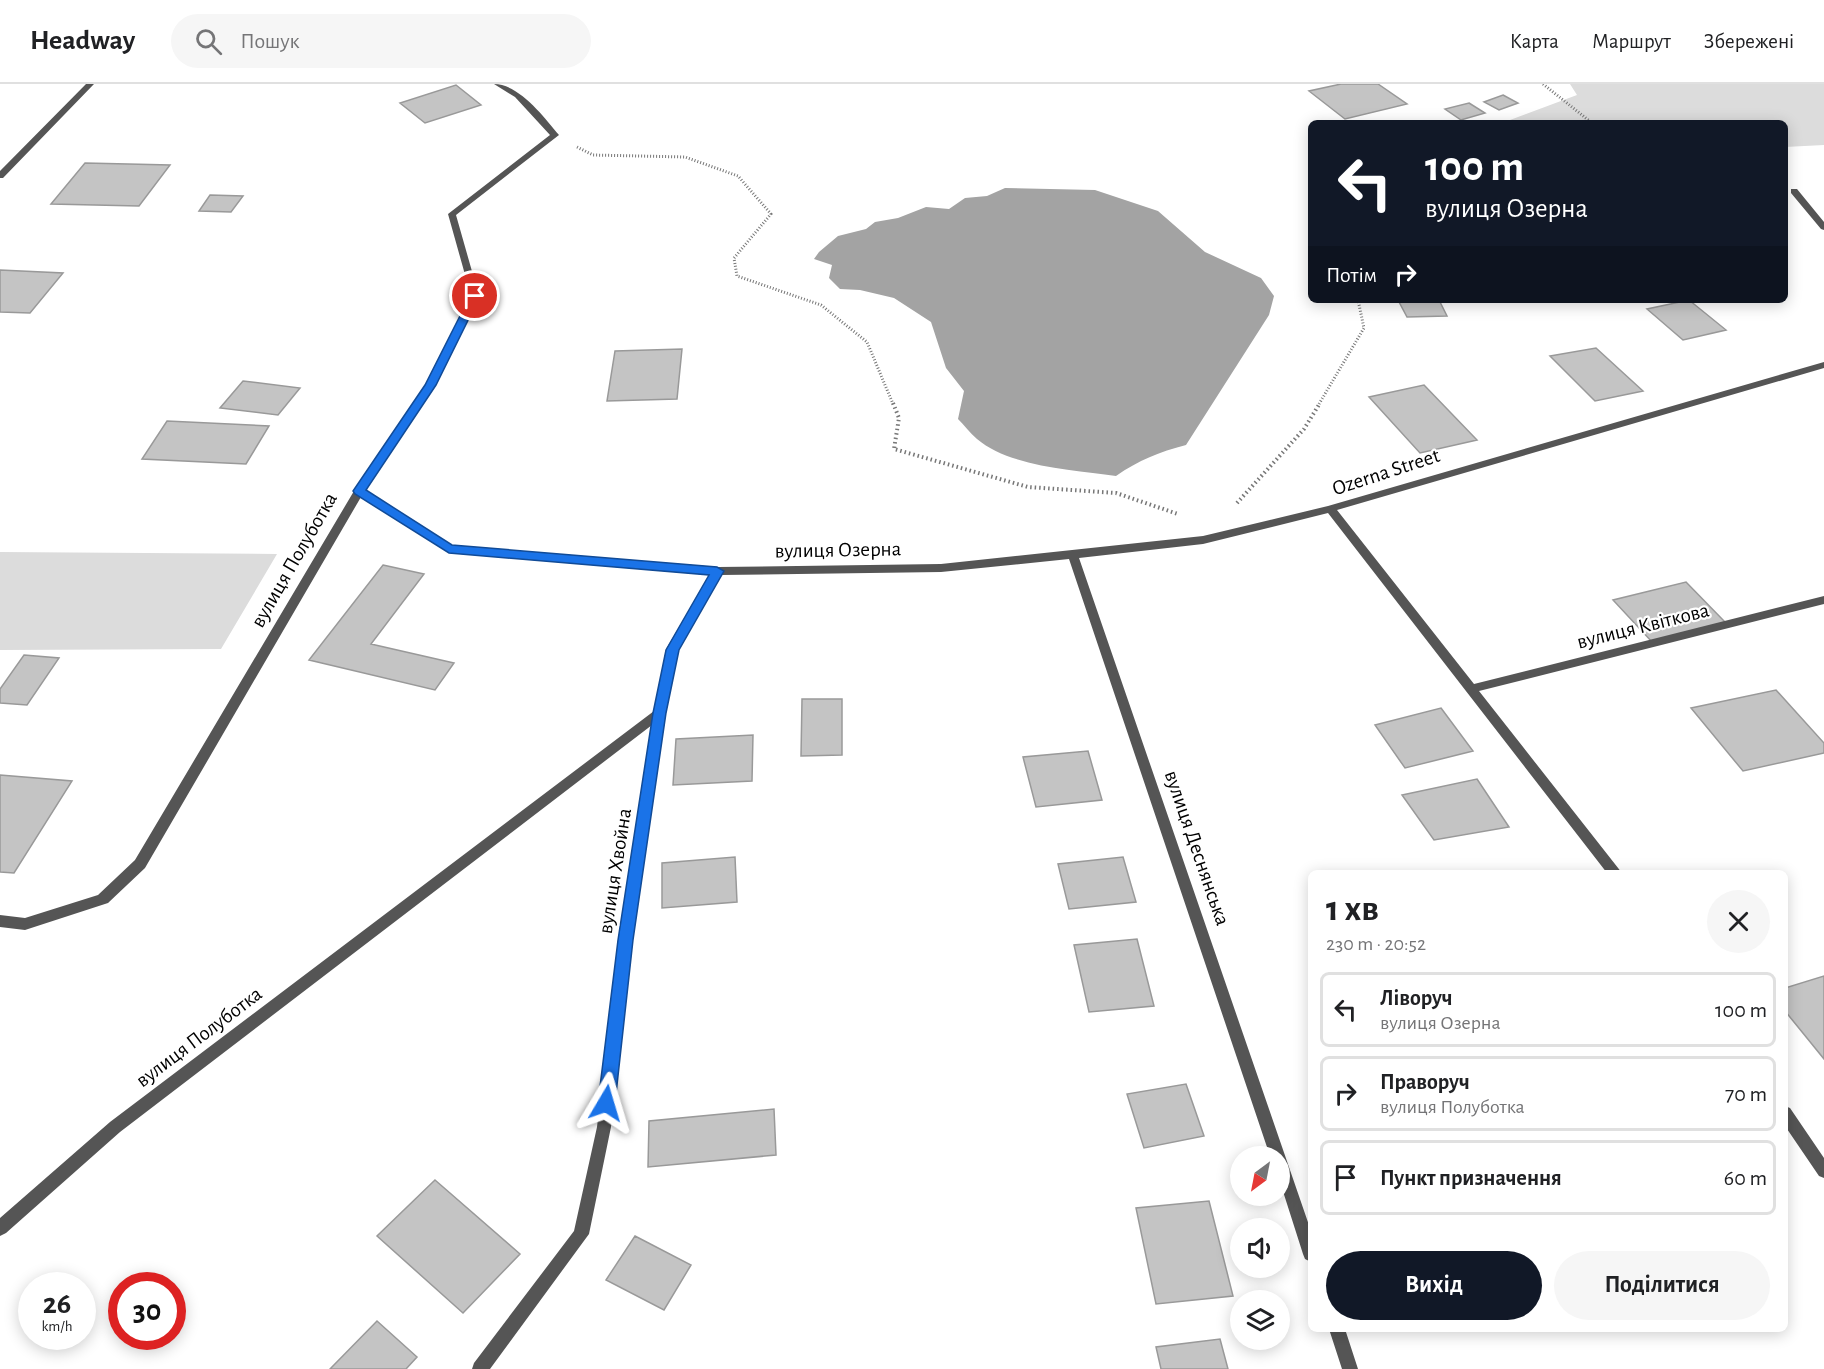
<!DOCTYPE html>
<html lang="uk">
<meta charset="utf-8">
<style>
:root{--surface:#fff;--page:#f6f6f6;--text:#202124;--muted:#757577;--line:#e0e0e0;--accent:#111827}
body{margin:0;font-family:"Alegreya Sans",sans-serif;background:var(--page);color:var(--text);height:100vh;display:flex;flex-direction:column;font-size:22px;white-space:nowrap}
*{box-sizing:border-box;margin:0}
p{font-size:20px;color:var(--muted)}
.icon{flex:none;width:33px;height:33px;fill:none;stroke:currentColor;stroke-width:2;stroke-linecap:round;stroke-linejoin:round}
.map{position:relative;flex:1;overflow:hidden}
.drawer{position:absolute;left:1308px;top:786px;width:480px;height:462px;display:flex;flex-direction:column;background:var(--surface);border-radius:9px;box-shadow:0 3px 15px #0003}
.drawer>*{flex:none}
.top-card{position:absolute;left:1308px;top:36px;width:480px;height:183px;border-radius:9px;box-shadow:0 3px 15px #0003;background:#111827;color:#fff;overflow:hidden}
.needle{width:39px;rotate:212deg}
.fabs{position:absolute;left:1230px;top:1062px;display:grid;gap:12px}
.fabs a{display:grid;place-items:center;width:60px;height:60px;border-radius:50%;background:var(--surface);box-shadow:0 3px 15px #0003;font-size:30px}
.speed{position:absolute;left:18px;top:1188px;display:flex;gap:12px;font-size:30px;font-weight:700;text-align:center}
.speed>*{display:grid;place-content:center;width:78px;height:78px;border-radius:50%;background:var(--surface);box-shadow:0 3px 15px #0003;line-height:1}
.speed small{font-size:15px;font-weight:400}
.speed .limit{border:9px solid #d22;background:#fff;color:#111}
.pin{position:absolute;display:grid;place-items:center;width:51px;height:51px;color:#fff;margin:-26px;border:3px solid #fff;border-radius:50%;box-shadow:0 2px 6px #0007}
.me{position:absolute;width:66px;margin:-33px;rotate:7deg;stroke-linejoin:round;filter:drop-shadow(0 0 4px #0008)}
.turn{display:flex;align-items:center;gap:21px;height:126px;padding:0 18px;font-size:27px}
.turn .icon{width:78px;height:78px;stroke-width:2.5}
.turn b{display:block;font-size:42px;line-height:51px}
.then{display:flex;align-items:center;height:57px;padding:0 18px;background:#0003;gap:12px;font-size:22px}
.round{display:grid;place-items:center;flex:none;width:63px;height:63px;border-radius:32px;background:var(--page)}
.head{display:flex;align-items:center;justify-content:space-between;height:102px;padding:0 18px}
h1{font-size:36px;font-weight:700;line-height:45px}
.cta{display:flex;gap:12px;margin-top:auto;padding:12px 18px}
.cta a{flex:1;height:69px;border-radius:36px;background:var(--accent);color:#fff;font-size:24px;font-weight:700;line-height:69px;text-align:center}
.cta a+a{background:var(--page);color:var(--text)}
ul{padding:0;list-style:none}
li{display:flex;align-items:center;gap:18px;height:75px;margin:0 12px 9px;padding:0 6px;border:3px solid var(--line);border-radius:9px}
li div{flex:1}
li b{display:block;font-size:22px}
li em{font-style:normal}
header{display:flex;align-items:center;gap:36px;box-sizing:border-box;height:84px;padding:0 30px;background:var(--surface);border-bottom:2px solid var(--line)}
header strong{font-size:28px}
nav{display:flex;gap:33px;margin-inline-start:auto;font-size:21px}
.search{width:420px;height:54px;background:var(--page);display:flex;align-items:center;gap:15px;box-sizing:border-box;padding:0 21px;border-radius:33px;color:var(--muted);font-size:22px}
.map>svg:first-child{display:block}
.green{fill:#dcdcdc}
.water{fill:#a3a3a3}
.building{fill:#c4c4c4;stroke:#999;stroke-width:1.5}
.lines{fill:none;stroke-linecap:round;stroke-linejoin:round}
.path-far1{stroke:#777;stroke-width:3;stroke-dasharray:1 2;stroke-linecap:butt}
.path{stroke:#777;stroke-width:4;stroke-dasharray:1.5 3;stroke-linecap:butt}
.street{fill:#555;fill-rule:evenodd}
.route{fill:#1a73e8;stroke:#114b97;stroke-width:1.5}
.labels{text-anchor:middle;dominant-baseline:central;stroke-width:4.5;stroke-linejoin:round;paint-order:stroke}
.street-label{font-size:21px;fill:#000;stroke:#fff}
</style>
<header>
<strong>Headway</strong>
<div class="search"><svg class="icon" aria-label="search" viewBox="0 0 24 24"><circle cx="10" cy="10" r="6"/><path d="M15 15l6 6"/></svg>Пошук</div>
<nav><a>Карта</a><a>Маршрут</a><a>Збережені</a></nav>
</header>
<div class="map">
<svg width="1824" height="1285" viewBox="0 0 1824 1285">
<rect width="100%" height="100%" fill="#fff"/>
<path class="green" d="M1570,0H1824V61L1785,63V39H1502L1577,11Z
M0,468L277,470L221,565L0,566Z"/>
<path class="water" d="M1005,104L1095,106L1158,127L1205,168L1261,194L1274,212L1269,231L1186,361C1159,368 1139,376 1116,392C1074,386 1010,383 977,355C970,349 964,341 958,335L964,307L946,284L931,238L894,214L860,206L840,205L829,194L832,181L814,175L819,168L838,152L866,145L875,138L898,134L926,123L949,125L965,114L987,112Z"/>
<path class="building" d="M1341,0H1378L1407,20L1345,35L1309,7Z
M456,1L481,21L425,39L400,19Z
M1503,11L1518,19L1499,26L1484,18Z
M1469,19L1485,29L1461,36L1445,25Z
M85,79L170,81L139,122L51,120Z
M210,111L243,112L231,128L199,127Z
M0,186L63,189L30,229L0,228Z
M1398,216H1439L1447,232L1407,233Z
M1689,216L1726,246L1683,256L1647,225Z
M1596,264L1643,307L1595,317L1550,272Z
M682,265L677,315L607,317L615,267Z
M243,297L300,304L278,331L220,324Z
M1424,301L1477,356L1420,369L1369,313Z
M167,337L269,342L246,380L142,375Z
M383,481L424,490L371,560L454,579L435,606L309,576Z
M1686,498L1726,539L1652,558L1613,516Z
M24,571L59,574L27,621L0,619V605Z
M1776,606L1824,659V669L1743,687L1691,624Z
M802,615H842V671L801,672Z
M1441,624L1473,667L1405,684L1375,641Z
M753,651L752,697L673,701L676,655Z
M1088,667L1102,716L1036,723L1023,673Z
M0,691L72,697L14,789L0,788Z
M1477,695L1509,743L1434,756L1402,711Z
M735,773L737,818L662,824V779Z
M1123,773L1136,818L1069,825L1058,780Z
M1137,855L1154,922L1089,928L1074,861Z
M1824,892V975L1785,927V904Z
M1186,1000L1204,1052L1144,1064L1127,1010Z
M774,1025L776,1071L648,1083L649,1037Z
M435,1096L520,1170L463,1229L377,1152Z
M1209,1117L1233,1212L1156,1220L1136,1124Z
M635,1152L691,1181L664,1226L606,1196Z
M377,1237L417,1273L406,1285H330Z
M1220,1255L1228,1285H1161L1156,1263Z"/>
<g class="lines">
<path class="path-far1" d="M1543,0L1592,39
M577,63L593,71L685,73L738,92L771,130L734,174L737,192L821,221L867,258L893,320
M1319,320L1364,244L1358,216"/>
<path class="path" d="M893,319L899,334L894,365L1028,403L1116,409L1178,430
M1237,419L1304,345L1320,319"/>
<path class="street" d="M86,0H94L3,94H0V87Z
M494,0C519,0 544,33 559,51L456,131L479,212L436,301L365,406L451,462L718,483L941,480L1203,452L1328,422L1824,278V284L1337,426L1474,600L1824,512V520L1479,607L1622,789H1607L1328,429L1203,460L1079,474L1311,1147V1178L1305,1175L1303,1170L1280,1098V1072H1270L1069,475L941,488L721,491L678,565L666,629L632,856L611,1043L589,1150L490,1285H472L474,1279L574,1147L597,1043L618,856L652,641L120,1048L6,1149L0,1152V1134L110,1038L654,627L666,565L711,490L449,469L361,413L145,784L108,819L25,846L0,843V831L25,834L98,811L135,776L354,407L426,301L471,212L448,130L550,51L515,13Z
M1791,105H1797L1824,138V146L1821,145L1791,109Z
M1785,1022L1790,1024L1824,1074V1094L1819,1092L1785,1042Z
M1329,1245H1345L1358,1285H1342Z"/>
</g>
<path class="route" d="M471,210L480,212L436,301L366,406L452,461L717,483L724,487L679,566L666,629L633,856L615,1019L612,1025L606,1027L601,1025L598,1019L618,856L653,629L666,566L709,491L449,469L355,410L353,407L425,301Z"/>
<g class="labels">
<g class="street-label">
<text transform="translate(1386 388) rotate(-18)">Ozerna Street</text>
<text transform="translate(838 466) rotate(-1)">вулиця Озерна</text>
<text transform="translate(294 476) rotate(-60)">вулиця Полуботка</text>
<text transform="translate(1643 542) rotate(-14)">вулиця Квіткова</text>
<text transform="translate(1197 764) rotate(71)">вулиця Деснянська</text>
<text transform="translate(615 787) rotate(-81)">вулиця Хвойна</text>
<text transform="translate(199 953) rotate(-37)">вулиця Полуботка</text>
</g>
</g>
</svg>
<div class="fabs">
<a><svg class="needle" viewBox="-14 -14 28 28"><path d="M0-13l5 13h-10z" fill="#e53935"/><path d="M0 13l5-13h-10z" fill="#757577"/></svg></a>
<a><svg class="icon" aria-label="sound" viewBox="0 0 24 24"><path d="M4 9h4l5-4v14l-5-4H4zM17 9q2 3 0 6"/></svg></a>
<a><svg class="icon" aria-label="layers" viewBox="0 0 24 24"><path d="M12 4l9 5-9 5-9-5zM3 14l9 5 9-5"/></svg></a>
</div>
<div class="speed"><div>26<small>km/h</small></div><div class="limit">30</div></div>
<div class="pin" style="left:475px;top:212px;background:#d93025"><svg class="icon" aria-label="arrive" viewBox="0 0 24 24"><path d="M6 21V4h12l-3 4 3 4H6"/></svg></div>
<svg class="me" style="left:606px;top:1019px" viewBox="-20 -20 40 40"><path d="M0-17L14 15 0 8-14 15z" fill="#1a73e8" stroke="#fff" stroke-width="4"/></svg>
<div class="top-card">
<div class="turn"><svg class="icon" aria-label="left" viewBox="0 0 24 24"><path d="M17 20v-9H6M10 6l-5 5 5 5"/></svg><div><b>100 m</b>вулиця Озерна</div></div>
<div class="then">Потім<svg class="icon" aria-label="right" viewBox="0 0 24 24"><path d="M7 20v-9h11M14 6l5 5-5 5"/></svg></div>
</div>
<section class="drawer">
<div class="head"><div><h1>1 хв</h1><p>230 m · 20:52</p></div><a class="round"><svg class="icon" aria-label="close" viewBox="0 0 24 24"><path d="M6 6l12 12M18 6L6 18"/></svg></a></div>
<ul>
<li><svg class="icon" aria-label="left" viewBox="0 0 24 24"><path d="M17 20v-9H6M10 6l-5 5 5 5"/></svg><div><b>Ліворуч</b><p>вулиця Озерна</p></div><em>100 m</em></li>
<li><svg class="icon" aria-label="right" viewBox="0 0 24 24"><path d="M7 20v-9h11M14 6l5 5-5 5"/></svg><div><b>Праворуч</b><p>вулиця Полуботка</p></div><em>70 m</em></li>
<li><svg class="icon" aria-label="arrive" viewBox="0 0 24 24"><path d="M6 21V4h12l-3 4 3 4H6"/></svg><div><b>Пункт призначення</b></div><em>60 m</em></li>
</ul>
<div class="cta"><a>Вихід</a><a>Поділитися</a></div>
</section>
</div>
